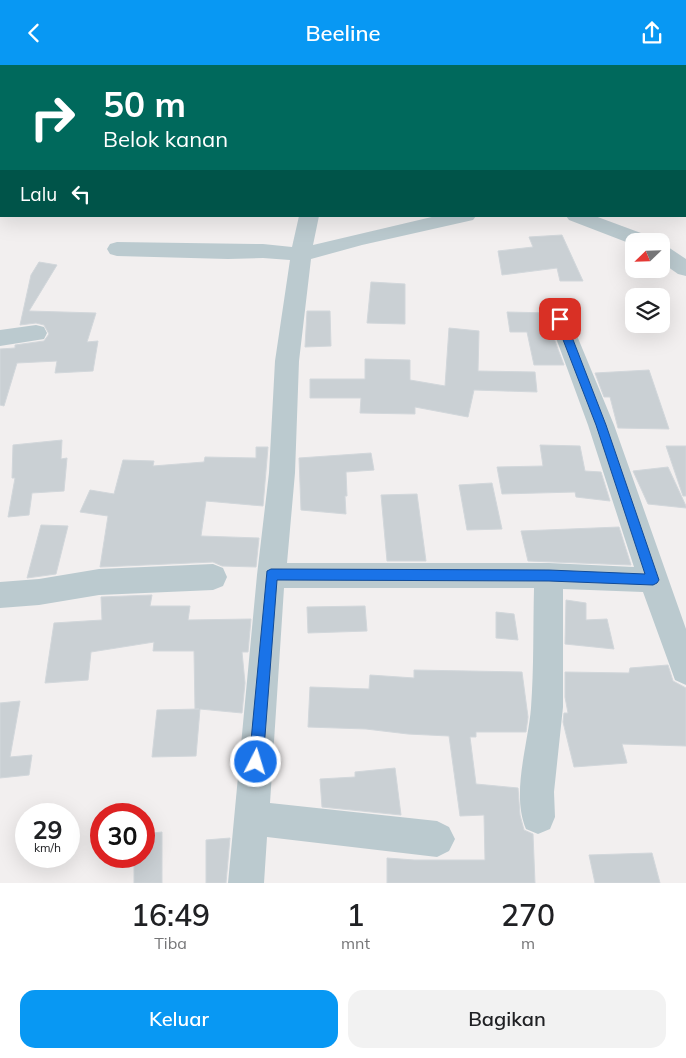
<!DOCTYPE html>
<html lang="id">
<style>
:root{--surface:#fff;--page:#f2f2f2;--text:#202124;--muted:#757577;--accent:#0898f3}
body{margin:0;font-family:Mulish,sans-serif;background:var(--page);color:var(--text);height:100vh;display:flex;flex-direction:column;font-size:19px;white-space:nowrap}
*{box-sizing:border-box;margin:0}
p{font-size:16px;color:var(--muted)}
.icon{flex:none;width:28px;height:28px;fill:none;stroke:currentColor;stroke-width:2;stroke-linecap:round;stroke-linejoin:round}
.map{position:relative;height:818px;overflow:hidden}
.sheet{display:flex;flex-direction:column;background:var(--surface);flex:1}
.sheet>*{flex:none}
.banner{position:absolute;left:0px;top:0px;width:686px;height:152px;box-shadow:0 5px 20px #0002;background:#00695c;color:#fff;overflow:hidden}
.needle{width:32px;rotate:247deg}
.controls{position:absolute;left:625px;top:168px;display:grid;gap:10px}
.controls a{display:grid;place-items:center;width:45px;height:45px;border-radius:10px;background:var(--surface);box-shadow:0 5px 20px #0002;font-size:25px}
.speed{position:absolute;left:15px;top:738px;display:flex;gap:10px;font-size:25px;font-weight:700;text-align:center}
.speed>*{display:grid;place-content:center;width:65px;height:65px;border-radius:50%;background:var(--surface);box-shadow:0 5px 20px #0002;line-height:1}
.speed small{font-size:12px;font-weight:400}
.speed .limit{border:8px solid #d22;background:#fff;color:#111}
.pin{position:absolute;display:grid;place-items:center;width:42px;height:42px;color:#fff;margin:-21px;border-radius:10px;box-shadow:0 2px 8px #0006}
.me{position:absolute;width:55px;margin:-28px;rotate:5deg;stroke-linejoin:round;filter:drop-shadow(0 0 4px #0008)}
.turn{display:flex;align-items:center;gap:18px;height:105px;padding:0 20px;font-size:22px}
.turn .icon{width:65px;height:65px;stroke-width:2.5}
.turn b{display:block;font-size:35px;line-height:42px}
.then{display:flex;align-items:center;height:48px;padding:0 20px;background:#0003;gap:10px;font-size:19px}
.eta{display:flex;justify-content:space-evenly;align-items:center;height:85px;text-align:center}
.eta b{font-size:30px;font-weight:600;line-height:35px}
.cta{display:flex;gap:10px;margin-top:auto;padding:10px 20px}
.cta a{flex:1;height:58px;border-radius:15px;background:var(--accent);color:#fff;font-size:20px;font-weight:600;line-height:58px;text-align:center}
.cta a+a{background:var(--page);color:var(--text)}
header{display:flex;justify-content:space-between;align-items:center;height:65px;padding:0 20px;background:var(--accent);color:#fff;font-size:22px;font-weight:600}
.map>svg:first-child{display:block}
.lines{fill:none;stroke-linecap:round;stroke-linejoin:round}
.river{fill:#82f1f4;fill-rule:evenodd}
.building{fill:#cad0d4;stroke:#d2d7db}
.minor{fill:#bbcacf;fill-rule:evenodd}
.route{fill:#1a73e8;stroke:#114b97}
</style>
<header><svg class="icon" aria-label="back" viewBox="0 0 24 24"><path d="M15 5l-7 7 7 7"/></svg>Beeline<svg class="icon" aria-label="share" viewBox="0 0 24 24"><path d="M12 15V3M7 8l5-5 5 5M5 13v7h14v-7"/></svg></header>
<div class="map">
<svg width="686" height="818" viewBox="0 0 686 818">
<rect width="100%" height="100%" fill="#f2efef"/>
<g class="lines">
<path class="river" d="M0,73H1V89H0Z
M685,89H686V105H685Z"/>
</g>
<path class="building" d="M562,170L583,216H560L557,203L502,210L498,186L533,182L529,172Z
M39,197L57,200L29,246L96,248L87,277L98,276L93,306L55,308L57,296L17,298L4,341L0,340V284L15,283V280L44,276L49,269L44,260L36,258L20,260L31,210Z
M371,217L405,219V259L367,258Z
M307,246H330L331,281L305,282Z
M507,247L551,248L547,255L564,300H534L527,267H510Z
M449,263L479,266L478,306L535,307L537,327L474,325L468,352L415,342V349L360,348L361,333H310V314H365V294L410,295V315L445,321Z
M649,305L669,364L618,363L610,332H604L595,308Z
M62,375L61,394L67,393L64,426L32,428L29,450L8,452L15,413H12L13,380Z
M540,380L580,381L585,406L601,407L610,436L576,432L575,427L502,429L497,402L543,401Z
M666,381H686V431H683Z
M256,382H268L263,441L206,436L201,471L259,473L256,502L222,501L213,497L100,502L108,451L80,447L90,425L114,429L123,395L154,396L153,401L204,397L205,392L256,393Z
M371,388L374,405L346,407L347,431H345L346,449L301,445L299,393Z
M668,402L686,441V443L648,439L633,406Z
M492,418L502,464L467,465L459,420Z
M417,429L426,496H387L381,430Z
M41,460L68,461L56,509L27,513Z
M619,462L631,500L528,496L521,466Z
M152,530L150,541H190L188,555L251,554L248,587H242L245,618L242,648L200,644L196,691L152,692L157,645L199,644H195L194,586H153L154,577L91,587L88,615L45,618L54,558L102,555L101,532Z
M566,535L586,538V555L607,554L614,584L565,579Z
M365,541L367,566L308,568L307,542Z
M496,547L514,549L518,575L496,573Z
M668,600L673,616L686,623V681L622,679L627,698L574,702L563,657L564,648H568L565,632V607L629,608L630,603Z
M414,605L522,607L528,652L526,667H476V672H470L476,719L518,723L520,750L524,765L533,769L535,818H387V793L414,795H485L484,750L460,751L449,671L408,669L366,664L308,662L310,622L369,624L370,610L414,613Z
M20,636L10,692L32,690L29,710L0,713V638Z
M395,703L401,750L322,742L320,714L355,712V707Z
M162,767V818H134V791H144V769Z
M230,773L226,818H206V775Z
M652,788L660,818H595L589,790Z"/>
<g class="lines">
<path class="minor" d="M299,151H319L313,180L436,151H476L473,155L362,180L311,194L299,296L295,408L287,498H549L634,502L588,360L549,254L552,249L560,246L568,249L614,360L686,564V620L675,615L643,527L563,524V642L554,727L555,752L550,764L538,769L526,764C511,729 528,680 531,643C534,603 533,563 534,523H284L270,738L437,756L449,762L455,774L449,786L437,792L267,772L264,818H228L257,510L269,408L275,296L290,195L263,193L228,194L117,191L110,189L107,184L110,179L117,177L263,179L292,182Z
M566,151H595L649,171L652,176H634V180L569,155Z
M661,180L668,182L686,194V211L678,209L661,197Z
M36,260L44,262L47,268L44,274L0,281V265Z
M213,499L223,503L227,512L223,521L213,525L99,530L39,540L0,543V517L39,514L99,504Z"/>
</g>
<path class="route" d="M560,251L565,254L606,360L659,515L657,518L653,520L549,516L277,515L263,697L261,702L256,704L251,702L249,697L267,506L271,504L549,505L645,509L596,360L555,254Z"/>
</svg>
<div class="controls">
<a><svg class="needle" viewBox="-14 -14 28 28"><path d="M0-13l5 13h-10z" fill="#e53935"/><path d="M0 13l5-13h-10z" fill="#757577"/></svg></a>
<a><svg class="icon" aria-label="layers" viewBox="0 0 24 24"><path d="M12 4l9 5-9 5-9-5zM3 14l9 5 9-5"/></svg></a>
</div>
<div class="speed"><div>29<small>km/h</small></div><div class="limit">30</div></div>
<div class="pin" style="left:560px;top:254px;background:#d93025"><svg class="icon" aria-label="arrive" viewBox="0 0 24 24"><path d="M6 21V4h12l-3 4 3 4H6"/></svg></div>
<svg class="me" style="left:256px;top:697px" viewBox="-20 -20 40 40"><circle r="17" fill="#1a73e8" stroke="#fff" stroke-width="3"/><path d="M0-11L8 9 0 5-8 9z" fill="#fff"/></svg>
<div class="banner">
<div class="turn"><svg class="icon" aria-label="right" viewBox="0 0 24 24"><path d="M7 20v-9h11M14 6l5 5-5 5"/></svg><div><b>50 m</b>Belok kanan</div></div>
<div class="then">Lalu<svg class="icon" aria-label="left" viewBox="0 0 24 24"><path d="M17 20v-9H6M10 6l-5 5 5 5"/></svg></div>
</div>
</div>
<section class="sheet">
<div class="eta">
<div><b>16:49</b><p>Tiba</p></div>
<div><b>1</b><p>mnt</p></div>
<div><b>270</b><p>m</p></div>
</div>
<div class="cta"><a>Keluar</a><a>Bagikan</a></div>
</section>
